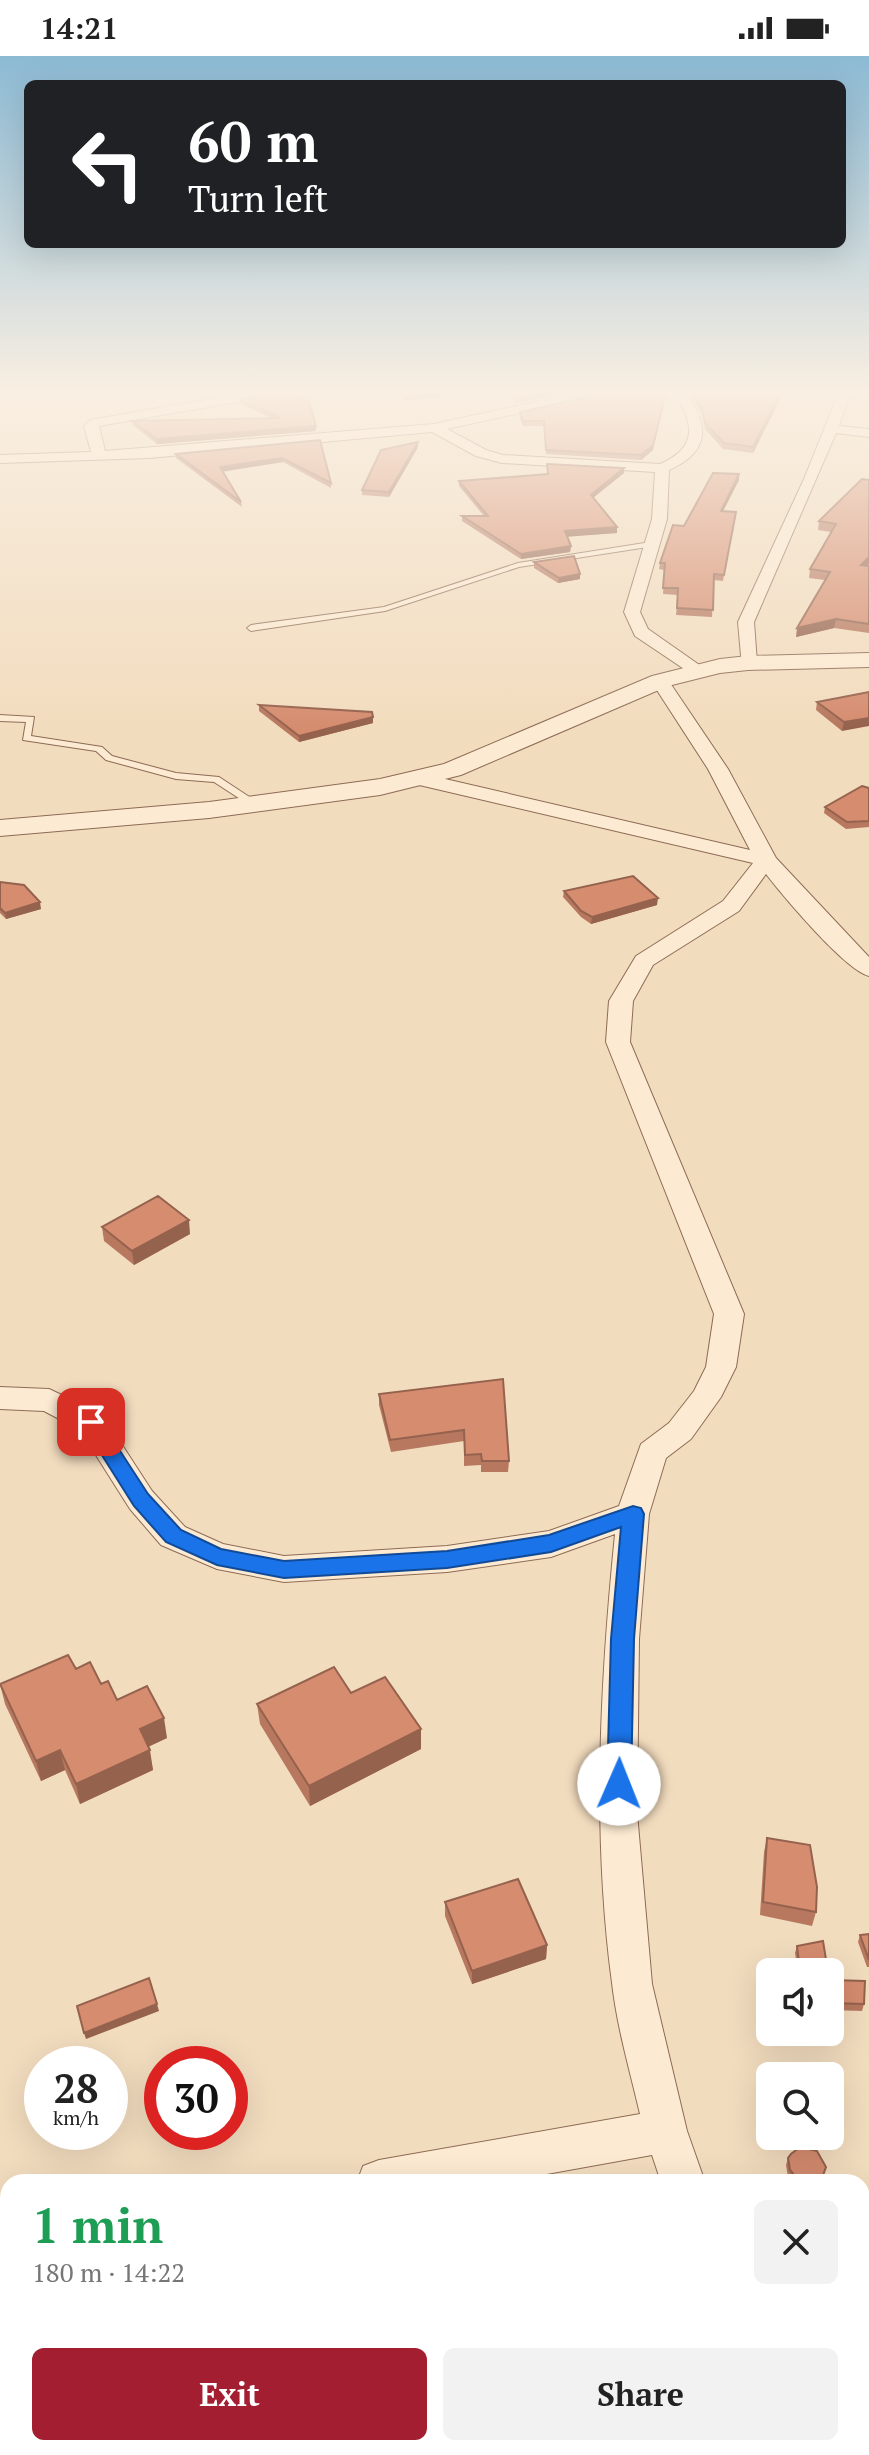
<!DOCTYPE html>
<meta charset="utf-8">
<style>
:root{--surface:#fff;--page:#f2f2f2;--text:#222;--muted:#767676;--accent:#a21e30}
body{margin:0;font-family:"PT Serif",serif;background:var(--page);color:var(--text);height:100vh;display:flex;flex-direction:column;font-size:30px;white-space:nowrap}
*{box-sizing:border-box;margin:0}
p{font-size:26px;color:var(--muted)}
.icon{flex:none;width:44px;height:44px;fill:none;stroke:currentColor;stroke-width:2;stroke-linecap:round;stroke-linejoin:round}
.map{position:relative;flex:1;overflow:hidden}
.sheet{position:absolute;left:0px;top:2118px;width:870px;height:282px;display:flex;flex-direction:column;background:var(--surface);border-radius:24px 24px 0 0;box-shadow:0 8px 32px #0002}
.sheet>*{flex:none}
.top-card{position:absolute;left:24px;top:24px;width:822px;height:168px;border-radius:12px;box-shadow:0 8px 32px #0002;background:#202124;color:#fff;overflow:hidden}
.controls{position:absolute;left:756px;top:1902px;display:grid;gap:16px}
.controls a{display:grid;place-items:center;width:88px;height:88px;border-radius:12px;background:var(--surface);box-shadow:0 8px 32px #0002;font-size:40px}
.speed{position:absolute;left:24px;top:1990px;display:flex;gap:16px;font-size:40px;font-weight:700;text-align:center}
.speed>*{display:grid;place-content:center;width:104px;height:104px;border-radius:50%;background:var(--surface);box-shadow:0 8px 32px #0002;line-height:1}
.speed small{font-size:20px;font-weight:400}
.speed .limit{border:12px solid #d22;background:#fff;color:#111}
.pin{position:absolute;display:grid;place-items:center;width:68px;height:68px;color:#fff;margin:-34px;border-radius:16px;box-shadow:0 4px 12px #0006}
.me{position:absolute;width:88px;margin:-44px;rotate:1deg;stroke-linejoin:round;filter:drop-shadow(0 0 6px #0008)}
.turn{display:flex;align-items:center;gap:28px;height:168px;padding:0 32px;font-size:36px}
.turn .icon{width:104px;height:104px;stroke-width:2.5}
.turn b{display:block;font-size:56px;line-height:68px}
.round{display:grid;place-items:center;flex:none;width:84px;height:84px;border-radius:12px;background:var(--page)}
.summary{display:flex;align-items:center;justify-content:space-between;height:136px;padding:0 32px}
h1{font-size:48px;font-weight:600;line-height:60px;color:#1e9e55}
.button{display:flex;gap:16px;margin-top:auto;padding:16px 32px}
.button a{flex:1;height:92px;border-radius:12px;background:var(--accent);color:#fff;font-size:32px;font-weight:600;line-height:92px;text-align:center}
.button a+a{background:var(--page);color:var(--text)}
.status{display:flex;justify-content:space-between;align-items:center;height:56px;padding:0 40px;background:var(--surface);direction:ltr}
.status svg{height:22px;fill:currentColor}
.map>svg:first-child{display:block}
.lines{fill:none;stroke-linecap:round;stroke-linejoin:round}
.service-casing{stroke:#8d6b55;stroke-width:2}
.minor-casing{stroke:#8d6b55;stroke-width:2}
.tertiary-casing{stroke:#8d6b55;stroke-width:2}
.service{fill:#fcead2;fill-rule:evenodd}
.minor{fill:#fcead2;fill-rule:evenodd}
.tertiary{fill:#fcead2;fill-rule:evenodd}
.wall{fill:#b7785f}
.shaded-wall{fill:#95624e}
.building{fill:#d58c6f;stroke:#95624e;stroke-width:2}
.route{fill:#1a73e8;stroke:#114b97;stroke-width:2}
</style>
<div class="status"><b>14:21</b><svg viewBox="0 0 49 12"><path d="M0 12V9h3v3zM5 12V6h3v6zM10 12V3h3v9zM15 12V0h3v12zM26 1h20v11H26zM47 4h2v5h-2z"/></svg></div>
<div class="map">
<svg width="869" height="2399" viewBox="0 0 869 2399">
<rect width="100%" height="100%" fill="#f2dcbe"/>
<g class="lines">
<defs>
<path id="service" d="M651,486L655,488L654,490L519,511L385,555L251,575L247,572L251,569L384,551L518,507Z
M0,659L34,661L31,680L102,691L112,700L176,717L219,721L260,748L251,750L214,726L176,723L106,704L96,695L23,684L26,666L0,665Z"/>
<path id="minor" d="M251,336H278L272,340L99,370L105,395L434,368L582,336H605L599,340L447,373L486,394L503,399L660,408C699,391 694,366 673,336H685C710,369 710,396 669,414L667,463L640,556L648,573L708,615L705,619H693L635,580L624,556L652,463L655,416L502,407L476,400L432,376L149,402L0,407V399L91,396L84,370L90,364Z
M839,336H851L839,370L869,373V381L836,377L754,566L757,607L748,612L742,611L738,566L804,423Z
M660,620L666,621L728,713L776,802L869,901V920C845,914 783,840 766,818L739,855L653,909L633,945L630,986L744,1258L736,1311L721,1341L691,1383L666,1402L649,1458L639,1583L637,1757L652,1928L687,2075L705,2126H661L652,2099L502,2126H357L363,2110L379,2104L640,2058C630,2015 617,1971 612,1927C592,1778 600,1627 615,1478L551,1501L447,1516L284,1526L217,1513L161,1489L130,1453L80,1374L44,1355L0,1353V1331L49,1333L102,1358L152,1435L185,1471L223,1488L284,1500L447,1490L549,1475L619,1450L641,1388L669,1367L694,1335L706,1311L714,1258L606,986L609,945L636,900L723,845L753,807L415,728L405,722L415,716L750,794L708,713L651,625Z
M8,2259V2307L0,2310V2262Z
M411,2392H459L460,2399H410Z
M754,2392H803L806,2399H756Z"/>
<path id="tertiary" d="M869,597V611L748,614L720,617L668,630L461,719L380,739L209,762L0,780V764L209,746L380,723L444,708L652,620L720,603L748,600Z"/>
</defs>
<use href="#service" class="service-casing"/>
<use href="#minor" class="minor-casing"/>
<use href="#tertiary" class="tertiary-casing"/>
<use href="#service" class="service"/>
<use href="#minor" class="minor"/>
<use href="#tertiary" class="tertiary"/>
</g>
<path class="wall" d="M394,336H477L407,344Z
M640,336H667L653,394L641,404L546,398L544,370H523L519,360L520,356Z
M688,336H784L753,397L723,393L705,373L702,358Z
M285,337L316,370V375L157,388L133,369L132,365L271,362L241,348V344Z
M320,384L331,427V432L283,406L223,415L241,446L242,451L176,402V398Z
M418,391L389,441L362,439V434Z
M624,417L593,442L617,477L567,480L571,490L570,496L521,503L462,465V460H484L459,430V425Z
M862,423L868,510H869V577L834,572L796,581L825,524L809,522L810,513L831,476L818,474L819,465Z
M739,424L723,455L736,456L723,525L714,524L712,561L676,559L678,539L663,538L664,514L659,513L660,507L684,470Z
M534,506L580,523L558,527L534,512Z
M869,636L842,675L816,654L817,646Z
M259,649L373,667L299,686L259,655Z
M869,732V771L846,773L824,757L825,751Z
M0,826L41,853L6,863L0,857Z
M564,835L657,849L591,868L581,861L563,841Z
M102,1171L190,1178L134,1209L104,1185Z
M503,1323L509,1405L508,1416H481V1409L464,1410V1385L391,1396L379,1349V1338Z
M76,1613L101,1628L117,1644L167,1682L148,1691L153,1714L80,1748L65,1714L41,1725L5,1648L0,1628Z
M351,1637L421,1693L310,1750L260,1668L257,1648Z
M767,1782L816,1856L812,1870L760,1859L764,1796Z
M445,1846L547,1889L546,1903L472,1928L445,1860Z
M869,1878V1911H867L858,1886L860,1879Z
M797,1890L828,1916H798L795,1897Z
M830,1924L864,1948L862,1955L830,1954Z
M788,2102L826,2111L821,2126H793L788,2121L786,2109Z
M570,2392H681L642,2399H571Z
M716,2392H753L751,2397L740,2399H718Z"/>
<path class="shaded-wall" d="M219,336H234L219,338Z
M435,336H477L407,344V339Z
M547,336H568L515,347V343Z
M666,336L653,394L641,404V399Z
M781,336H784L753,397V391Z
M316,370V375L157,388V383Z
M418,386V391L389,441V436Z
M282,402L283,406L221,416L220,411Z
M624,412V417L590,444L591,439Z
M739,418V424L720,461L721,455Z
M617,471V477L565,481V475Z
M571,490L570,496L521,503V498Z
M869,501V508L860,518L861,509Z
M580,518V523L558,527L559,522Z
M836,563L834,572L796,581L797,572Z
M373,661V667L299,686V680Z
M869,662V670L842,675L844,666Z
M658,842L657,849L591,868L592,861Z
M40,846L41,853L6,863L5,857Z
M189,1164L190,1178L134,1209L132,1195Z
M164,1662L167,1682L143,1693L140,1673Z
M421,1673V1693L310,1750L309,1730Z
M60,1694L65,1714L41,1725L36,1705Z
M150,1694L153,1714L80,1748L76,1728Z
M547,1889L546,1903L472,1928V1915Z
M157,1948L159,1955L86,1983L84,1977Z"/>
<path class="building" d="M273,336H282L309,345L316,370L157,383L132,365L281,362L241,344Z
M402,336H435L407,339Z
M512,336H547L515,343Z
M603,336H610L614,340L640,336H666L653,389L641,399L546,394L544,365H523L520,356L600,338Z
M692,336H781L753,391L724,387L705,367L702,352Z
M320,384L331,427L282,402L220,411L241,446L176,398Z
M418,386L389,436L362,434L381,394Z
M547,408L624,412L591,439L617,471L565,475L571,490L521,498L462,460H488L459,425L548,418Z
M713,417L739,418L721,455L736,456L724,519L714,518L713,554L677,552L678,532H663L665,507H660L673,469L684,470Z
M862,423L869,424V501L861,509L869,510V568L836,563L797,572L830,516L810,513L836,468L819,465Z
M574,500L580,518L559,522L534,506Z
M869,636V662L844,666L817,646Z
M259,649L372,656L373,661L299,680Z
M862,730L869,732V765L847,766L825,751Z
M633,820L658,842L592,861L581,855L564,835Z
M0,826L24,829L40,846L5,857L0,852Z
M158,1140L189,1164L132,1195L102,1171Z
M503,1323L509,1405H482L481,1398L465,1399L464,1374L390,1384L379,1338Z
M68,1599L76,1613L90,1606L101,1628L108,1625L117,1644L147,1630L164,1662L140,1673L150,1694L76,1728L60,1694L36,1705L0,1628Z
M334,1611L351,1637L385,1621L421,1673L309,1730L257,1648Z
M767,1782L810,1789L817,1831L816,1856L763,1846Z
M518,1823L547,1889L472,1915L445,1846Z
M869,1878V1904L860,1879Z
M823,1885L828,1916H800L797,1890Z
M149,1922L157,1948L84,1977L77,1950Z
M830,1924L865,1925L864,1948L830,1947Z
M800,2091L817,2095L826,2111L822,2122L815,2126L799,2125L790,2114L788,2102L791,2098Z
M162,2392H256L260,2399H153Z
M573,2392H629L591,2399H574Z"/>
<linearGradient id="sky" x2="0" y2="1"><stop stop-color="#8cbad4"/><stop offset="0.5" stop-color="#f9efe2"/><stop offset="1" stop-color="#f9efe2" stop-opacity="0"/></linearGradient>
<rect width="869" height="672" fill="url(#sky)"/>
<path class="route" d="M91,1359L98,1361L148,1438L181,1474L221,1493L284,1505L447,1495L549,1479L633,1450L641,1452L644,1458L634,1583L631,1728L627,1735L619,1738L610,1735L607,1728L611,1583L621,1471L551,1496L447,1512L284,1522L217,1509L166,1486L134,1450L81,1366L84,1361Z"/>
</svg>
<div class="controls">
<a><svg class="icon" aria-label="sound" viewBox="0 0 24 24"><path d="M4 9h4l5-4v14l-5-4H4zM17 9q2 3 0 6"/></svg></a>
<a><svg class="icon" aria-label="search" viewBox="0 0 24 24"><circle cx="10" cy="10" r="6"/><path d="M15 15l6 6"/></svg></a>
</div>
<div class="speed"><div>28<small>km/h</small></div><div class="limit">30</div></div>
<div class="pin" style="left:91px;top:1366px;background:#d93025"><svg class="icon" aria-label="arrive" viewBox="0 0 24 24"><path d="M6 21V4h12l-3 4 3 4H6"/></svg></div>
<svg class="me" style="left:619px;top:1728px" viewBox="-20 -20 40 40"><circle r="19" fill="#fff"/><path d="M0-13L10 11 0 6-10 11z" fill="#1a73e8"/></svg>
<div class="top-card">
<div class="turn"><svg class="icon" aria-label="left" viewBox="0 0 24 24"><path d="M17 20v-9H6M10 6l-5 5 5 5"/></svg><div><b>60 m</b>Turn left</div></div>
</div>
<section class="sheet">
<div class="summary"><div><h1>1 min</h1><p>180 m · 14:22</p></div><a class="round"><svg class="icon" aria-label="close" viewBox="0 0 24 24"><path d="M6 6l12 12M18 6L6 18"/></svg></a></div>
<div class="button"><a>Exit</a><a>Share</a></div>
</section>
</div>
